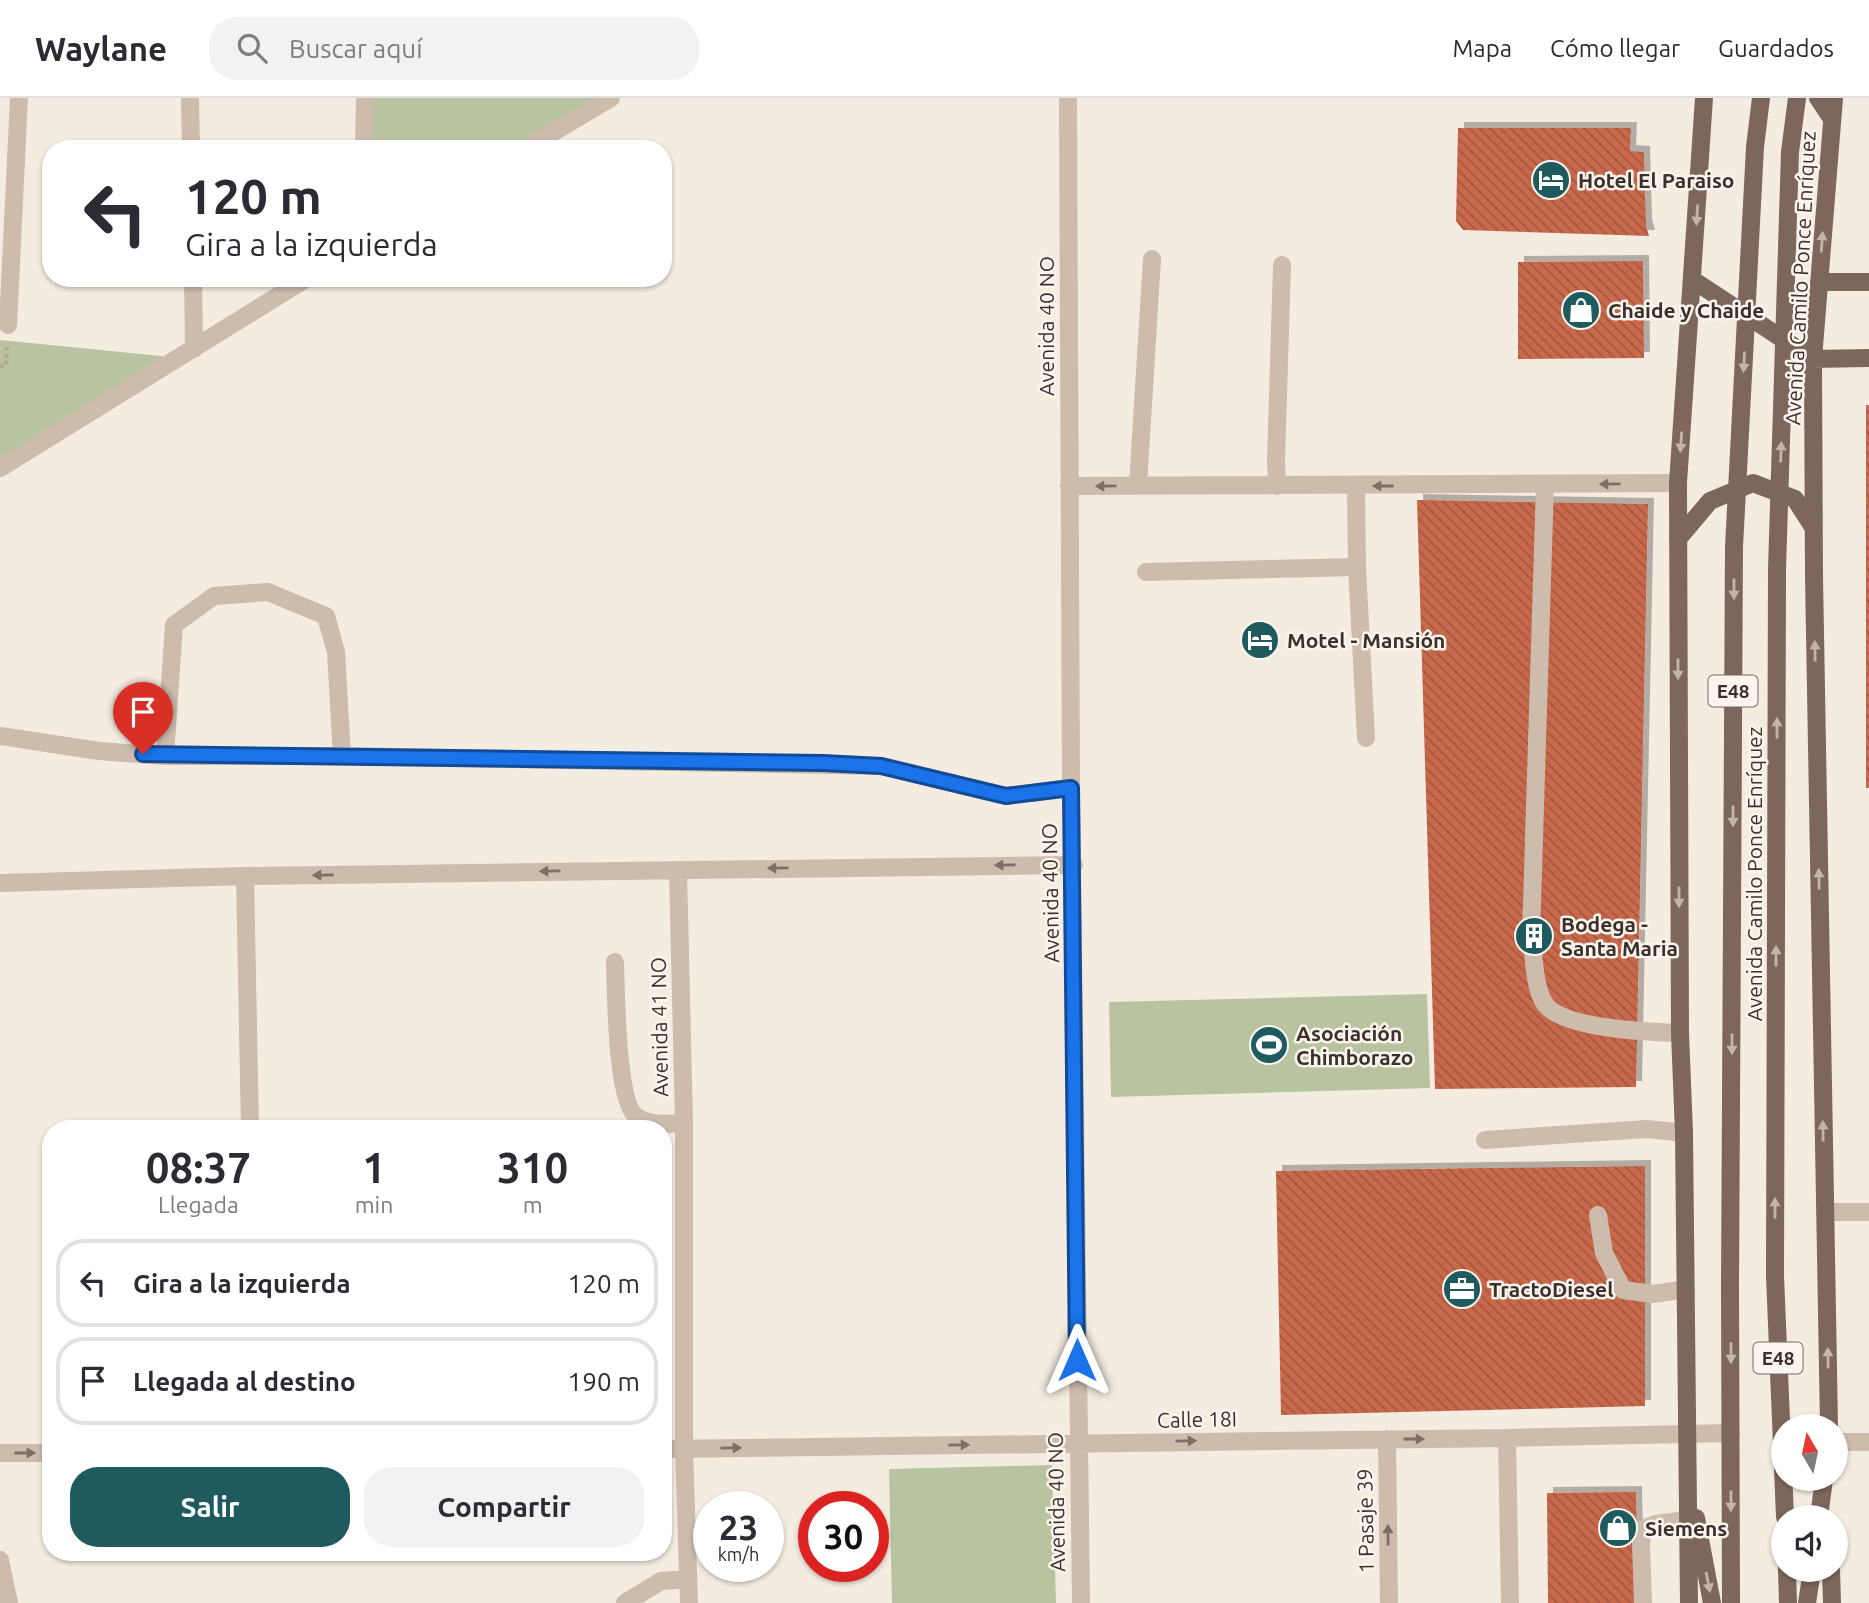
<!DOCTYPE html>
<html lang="es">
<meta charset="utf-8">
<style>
:root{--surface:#fff;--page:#f2f2f3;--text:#2b2b33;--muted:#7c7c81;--line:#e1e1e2;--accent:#1f5a5e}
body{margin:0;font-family:Ubuntu,sans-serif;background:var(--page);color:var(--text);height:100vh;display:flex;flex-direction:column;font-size:26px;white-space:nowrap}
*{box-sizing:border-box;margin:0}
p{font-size:23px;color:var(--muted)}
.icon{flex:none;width:38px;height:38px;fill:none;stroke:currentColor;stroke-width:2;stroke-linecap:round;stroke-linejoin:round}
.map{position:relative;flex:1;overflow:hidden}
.sheet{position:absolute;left:42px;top:1022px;width:630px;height:441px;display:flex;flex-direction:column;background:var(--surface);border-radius:28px;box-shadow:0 2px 5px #0004}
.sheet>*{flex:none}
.banner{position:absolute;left:42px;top:42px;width:630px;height:147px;border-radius:28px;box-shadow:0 2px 5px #0004;background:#fff;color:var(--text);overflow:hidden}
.needle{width:46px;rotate:351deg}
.controls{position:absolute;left:1771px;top:1316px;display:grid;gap:14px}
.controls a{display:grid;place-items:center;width:77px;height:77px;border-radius:50%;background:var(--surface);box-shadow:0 2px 5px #0004;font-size:35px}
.speed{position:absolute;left:693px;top:1393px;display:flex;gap:14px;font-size:35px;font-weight:700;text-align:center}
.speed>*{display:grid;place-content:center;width:91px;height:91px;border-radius:50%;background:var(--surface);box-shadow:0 2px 5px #0004;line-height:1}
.speed small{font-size:18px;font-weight:400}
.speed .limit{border:10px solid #d22;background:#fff;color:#111}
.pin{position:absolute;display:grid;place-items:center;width:60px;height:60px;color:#fff;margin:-72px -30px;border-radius:50% 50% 50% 0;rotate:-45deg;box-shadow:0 0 7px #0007}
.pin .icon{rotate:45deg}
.me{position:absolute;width:77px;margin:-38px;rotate:0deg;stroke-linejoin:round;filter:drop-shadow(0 0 5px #0008)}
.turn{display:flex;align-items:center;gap:24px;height:147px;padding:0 28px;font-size:32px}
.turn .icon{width:91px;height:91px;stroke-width:2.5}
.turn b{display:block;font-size:49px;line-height:60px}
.eta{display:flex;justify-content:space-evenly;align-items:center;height:119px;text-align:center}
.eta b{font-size:42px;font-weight:700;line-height:49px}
.cta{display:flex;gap:14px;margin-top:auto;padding:14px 28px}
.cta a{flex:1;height:80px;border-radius:28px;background:var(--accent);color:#fff;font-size:28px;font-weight:700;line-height:80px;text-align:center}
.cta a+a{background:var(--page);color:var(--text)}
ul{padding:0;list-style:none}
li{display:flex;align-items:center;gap:21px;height:88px;margin:0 14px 10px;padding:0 14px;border:4px solid var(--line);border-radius:28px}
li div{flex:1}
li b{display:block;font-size:26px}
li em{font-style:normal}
header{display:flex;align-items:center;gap:42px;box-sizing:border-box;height:98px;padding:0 35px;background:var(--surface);border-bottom:2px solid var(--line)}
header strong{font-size:33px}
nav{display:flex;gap:38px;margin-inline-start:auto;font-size:24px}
.search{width:490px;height:63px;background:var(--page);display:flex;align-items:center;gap:18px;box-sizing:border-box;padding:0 24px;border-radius:28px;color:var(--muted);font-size:26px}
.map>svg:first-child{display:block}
.green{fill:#b8c4a0}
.building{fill:url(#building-back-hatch);filter:url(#shadow)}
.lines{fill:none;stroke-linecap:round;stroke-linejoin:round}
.path{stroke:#b9a596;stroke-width:4.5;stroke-dasharray:3.5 3.5;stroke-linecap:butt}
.minor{stroke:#cdbbac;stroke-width:18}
.major{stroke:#7d675c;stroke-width:18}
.major-bridge{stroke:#7d675c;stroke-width:18}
.oneway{fill:#c2b5ac}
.oneway2{fill:#7d6f65}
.route-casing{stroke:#114b97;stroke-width:18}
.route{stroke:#1a73e8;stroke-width:12}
.labels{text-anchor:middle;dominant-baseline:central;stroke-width:5;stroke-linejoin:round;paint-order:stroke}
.shield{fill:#fbf5ee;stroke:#756b66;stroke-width:2}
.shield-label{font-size:19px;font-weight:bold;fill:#3b302b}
.poi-label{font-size:21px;font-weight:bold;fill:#3b302b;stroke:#fbf5ee;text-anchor:start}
.street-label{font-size:21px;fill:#3b302b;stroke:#fbf5ee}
</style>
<header>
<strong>Waylane</strong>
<div class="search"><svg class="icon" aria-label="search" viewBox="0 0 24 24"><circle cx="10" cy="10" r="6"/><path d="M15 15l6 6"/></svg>Buscar aquí</div>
<nav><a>Mapa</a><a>Cómo llegar</a><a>Guardados</a></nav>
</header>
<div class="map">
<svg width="1869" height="1505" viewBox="0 0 1869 1505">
<defs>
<pattern id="building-back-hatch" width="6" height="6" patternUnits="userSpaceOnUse" patternTransform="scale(1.75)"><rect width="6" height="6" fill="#c8694b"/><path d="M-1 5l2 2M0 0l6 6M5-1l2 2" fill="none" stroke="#a4573f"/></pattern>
<filter id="shadow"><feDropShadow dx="6" dy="-6" stdDeviation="0" flood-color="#0004"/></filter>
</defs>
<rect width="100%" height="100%" fill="#f4ebe1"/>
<path class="green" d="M373,0H598L513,51H371Z
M0,242L171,259L0,364Z
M1427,896L1430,990L1111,999L1109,904Z
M1052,1367L1056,1505H892L889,1371Z"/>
<path class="building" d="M1458,30H1631L1630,53L1644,54L1646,127L1649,138L1463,132L1456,123Z
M1643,163L1644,260L1518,261V164Z
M1866,307H1869V690H1866Z
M1417,402L1648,406L1636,989L1435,991Z
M1645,1068V1308L1281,1317L1276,1073Z
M1636,1394L1638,1505H1548L1547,1395Z"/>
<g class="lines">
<path class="path" d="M0,269L6,267L7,249"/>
<path class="minor" d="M190,0L191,51
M1068,0L1071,690L1081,1505
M364,51L365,0
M525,51L611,0
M193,180L194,251
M8,227L19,0
M0,370L307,180
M1545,386L1531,838C1534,856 1534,891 1545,906C1563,931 1650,934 1680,935
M1138,387L1152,161
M1069,388L1678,385
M1277,388L1276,363L1282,167
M1356,388L1357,469L1366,640
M1146,474L1357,469
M0,638L99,653L165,658H342L882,668L1006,698L1071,690
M165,658L174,527L214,498L268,494L326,518L336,554L342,658
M678,772L684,1025V1351L689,1505
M245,778L250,1031
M0,785L245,778L1074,767
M615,864C616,892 616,1005 637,1019C650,1028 669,1026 684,1025
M1485,1042L1647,1031L1684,1035
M1825,1114H1869
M1598,1117L1604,1155L1623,1192L1653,1196L1686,1191
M1507,1340L1510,1505
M1387,1341L1389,1505
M1836,1344H1869
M663,1351L1507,1340L1731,1335
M0,1355H51
M0,1462L9,1505
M625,1505L661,1483L688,1481
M1643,1505L1641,1445L1643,1431L1656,1426L1687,1422"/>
<path class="major" d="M1818,0L1832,21
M1693,182L1813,261L1869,260
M1819,184H1869
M1678,441L1710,403L1753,385L1795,401L1813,429
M1775,1178L1785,1419
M1730,1187L1731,1505
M1829,1328L1814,478L1813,261L1834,0
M1819,1419L1824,1381
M1696,1420L1712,1505
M1787,1472L1788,1505
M1831,1472L1832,1505
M1689,1505L1684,1035L1680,935L1678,385L1704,0
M1807,1505L1812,1472"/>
<path class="major-bridge" d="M1775,1178L1777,471L1790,54L1797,0
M1730,1187L1734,449L1755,49L1761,0"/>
</g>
<defs><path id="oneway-solid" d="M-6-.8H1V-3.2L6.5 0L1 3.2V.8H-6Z" transform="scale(1.75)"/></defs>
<g class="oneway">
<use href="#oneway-solid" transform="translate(1697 117) rotate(94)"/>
<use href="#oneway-solid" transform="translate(1822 144) rotate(-86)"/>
<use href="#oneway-solid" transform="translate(1744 264) rotate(93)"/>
<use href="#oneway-solid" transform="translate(1681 344) rotate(94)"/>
<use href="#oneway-solid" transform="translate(1781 354) rotate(-88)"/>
<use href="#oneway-solid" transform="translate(1734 491) rotate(90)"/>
<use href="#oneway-solid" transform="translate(1815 553) rotate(-91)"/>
<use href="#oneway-solid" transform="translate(1678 571) rotate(90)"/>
<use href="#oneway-solid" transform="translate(1777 630) rotate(-90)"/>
<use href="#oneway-solid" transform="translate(1733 718) rotate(90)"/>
<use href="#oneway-solid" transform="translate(1819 781) rotate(-91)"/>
<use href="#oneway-solid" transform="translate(1679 799) rotate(90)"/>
<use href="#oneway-solid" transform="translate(1776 858) rotate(-90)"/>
<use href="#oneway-solid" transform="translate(1732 946) rotate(90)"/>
<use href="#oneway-solid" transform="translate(1823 1033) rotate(-91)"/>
<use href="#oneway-solid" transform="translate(1775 1110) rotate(-90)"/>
<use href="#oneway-solid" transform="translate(1731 1255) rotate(90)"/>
<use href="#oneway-solid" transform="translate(1828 1260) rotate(-91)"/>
<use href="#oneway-solid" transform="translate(1731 1403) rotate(90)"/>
<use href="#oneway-solid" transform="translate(1708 1484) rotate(79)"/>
</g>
<g class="oneway2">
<use href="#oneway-solid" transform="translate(1610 386) rotate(179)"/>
<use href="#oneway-solid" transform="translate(1106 388) rotate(179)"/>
<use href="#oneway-solid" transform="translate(1383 388) rotate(180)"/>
<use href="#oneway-solid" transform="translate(1005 767) rotate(179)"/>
<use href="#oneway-solid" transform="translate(778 770) rotate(179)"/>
<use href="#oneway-solid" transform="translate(550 773) rotate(179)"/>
<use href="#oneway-solid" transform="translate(323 777) rotate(179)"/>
<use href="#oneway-solid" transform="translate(1414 1341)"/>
<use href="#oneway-solid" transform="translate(1186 1343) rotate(-1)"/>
<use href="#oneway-solid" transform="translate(959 1347) rotate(-1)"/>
<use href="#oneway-solid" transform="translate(731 1350) rotate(-1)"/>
<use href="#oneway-solid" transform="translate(25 1355)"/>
<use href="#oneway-solid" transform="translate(1388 1437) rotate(-91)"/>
</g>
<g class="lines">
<defs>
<path id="route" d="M143,656L823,665L881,668L1006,698L1071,690L1077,1262"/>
</defs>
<use href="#route" class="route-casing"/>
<use href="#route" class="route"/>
</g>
<defs>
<symbol id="hotel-disc" viewBox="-11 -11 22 22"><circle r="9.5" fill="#1f5a5e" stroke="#fbf5ee"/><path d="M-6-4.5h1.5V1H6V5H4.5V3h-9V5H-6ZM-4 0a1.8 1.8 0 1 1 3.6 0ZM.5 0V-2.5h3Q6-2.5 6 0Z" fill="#fff"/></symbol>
<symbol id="shop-disc" viewBox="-11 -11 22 22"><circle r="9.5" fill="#1f5a5e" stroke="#fbf5ee"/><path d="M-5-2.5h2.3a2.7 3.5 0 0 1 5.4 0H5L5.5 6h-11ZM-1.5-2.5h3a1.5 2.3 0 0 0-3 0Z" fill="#fff"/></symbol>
<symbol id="building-disc" viewBox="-11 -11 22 22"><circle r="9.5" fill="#1f5a5e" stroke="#fbf5ee"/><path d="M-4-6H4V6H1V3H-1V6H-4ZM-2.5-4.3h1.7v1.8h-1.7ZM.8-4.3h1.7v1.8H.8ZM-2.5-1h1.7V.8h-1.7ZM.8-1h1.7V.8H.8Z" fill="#fff"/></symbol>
<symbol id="stadium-disc" viewBox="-11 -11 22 22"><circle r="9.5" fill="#1f5a5e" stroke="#fbf5ee"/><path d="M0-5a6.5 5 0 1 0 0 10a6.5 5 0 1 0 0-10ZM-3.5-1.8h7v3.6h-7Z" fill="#fff"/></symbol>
<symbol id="office-disc" viewBox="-11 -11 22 22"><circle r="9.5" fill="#1f5a5e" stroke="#fbf5ee"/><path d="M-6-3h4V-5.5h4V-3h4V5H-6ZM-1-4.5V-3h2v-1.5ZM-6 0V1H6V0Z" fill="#fff"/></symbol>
</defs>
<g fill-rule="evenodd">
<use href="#hotel-disc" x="1529" y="60" width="44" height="44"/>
<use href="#shop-disc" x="1559" y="190" width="44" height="44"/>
<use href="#hotel-disc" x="1238" y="520" width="44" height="44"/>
<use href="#building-disc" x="1512" y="816" width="44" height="44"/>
<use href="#stadium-disc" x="1247" y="925" width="44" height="44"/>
<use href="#office-disc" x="1440" y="1169" width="44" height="44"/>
<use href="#shop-disc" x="1596" y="1408" width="44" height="44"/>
</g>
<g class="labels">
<g class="shield">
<rect x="1708.5" y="577.5" width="49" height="31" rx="5"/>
<rect x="1753.5" y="1244.5" width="49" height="31" rx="5"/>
</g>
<g class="shield-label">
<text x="1733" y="593">E48</text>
<text x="1778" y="1260">E48</text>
</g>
<g class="poi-label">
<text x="1578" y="82">Hotel El Paraiso</text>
<text x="1608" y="212">Chaide y Chaide</text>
<text x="1287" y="542">Motel - Mansión</text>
<text x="1561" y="826">Bodega -<tspan x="1561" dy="24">Santa Maria</tspan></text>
<text x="1296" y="935">Asociación<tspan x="1296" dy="24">Chimborazo</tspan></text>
<text x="1489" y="1191">TractoDiesel</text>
<text x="1645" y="1430">Siemens</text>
</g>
<g class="street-label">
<text transform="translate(1800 180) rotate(-87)">Avenida Camilo Ponce Enríquez</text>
<text transform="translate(1046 228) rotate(-90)">Avenida 40 NO</text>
<text transform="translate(1754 776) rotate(-90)">Avenida Camilo Ponce Enríquez</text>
<text transform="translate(1050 795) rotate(-91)">Avenida 40 NO</text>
<text transform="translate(659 929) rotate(-91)">Avenida 41 NO</text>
<text transform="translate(1197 1321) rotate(-1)">Calle 18I</text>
<text transform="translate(1056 1404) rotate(-91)">Avenida 40 NO</text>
<text transform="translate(1365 1423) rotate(-91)">1 Pasaje 39</text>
</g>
</g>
</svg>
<div class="controls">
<a><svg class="needle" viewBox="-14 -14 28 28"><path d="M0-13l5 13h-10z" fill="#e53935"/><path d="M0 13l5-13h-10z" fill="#7c7c81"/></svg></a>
<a><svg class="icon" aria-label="sound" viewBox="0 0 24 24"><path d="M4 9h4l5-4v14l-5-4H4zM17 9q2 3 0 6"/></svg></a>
</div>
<div class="speed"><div>23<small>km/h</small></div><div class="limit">30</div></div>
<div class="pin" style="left:143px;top:656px;background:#d93025"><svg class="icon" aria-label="arrive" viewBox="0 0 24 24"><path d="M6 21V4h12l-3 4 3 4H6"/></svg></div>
<svg class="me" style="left:1077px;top:1262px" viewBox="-20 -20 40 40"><path d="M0-17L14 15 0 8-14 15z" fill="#1a73e8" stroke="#fff" stroke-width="4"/></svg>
<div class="banner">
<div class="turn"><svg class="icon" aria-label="left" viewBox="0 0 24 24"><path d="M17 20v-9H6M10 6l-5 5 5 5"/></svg><div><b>120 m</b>Gira a la izquierda</div></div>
</div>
<section class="sheet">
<div class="eta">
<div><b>08:37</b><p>Llegada</p></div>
<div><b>1</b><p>min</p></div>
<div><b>310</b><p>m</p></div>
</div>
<ul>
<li><svg class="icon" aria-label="left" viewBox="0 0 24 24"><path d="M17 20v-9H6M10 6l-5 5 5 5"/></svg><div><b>Gira a la izquierda</b></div><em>120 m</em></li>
<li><svg class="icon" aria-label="arrive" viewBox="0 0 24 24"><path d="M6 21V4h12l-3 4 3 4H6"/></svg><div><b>Llegada al destino</b></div><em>190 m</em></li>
</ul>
<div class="cta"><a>Salir</a><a>Compartir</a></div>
</section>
</div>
